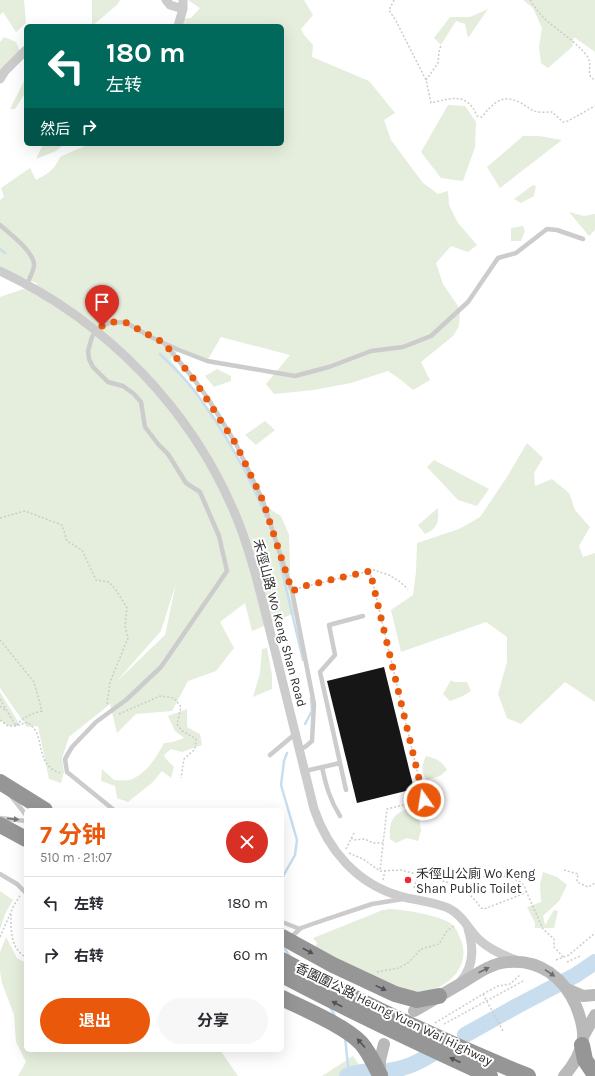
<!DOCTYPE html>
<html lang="zh">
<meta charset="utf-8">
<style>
:root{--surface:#fff;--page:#f7f7f7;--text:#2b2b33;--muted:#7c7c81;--line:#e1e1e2;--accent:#ea580c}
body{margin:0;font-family:Karla,"Noto Sans SC",sans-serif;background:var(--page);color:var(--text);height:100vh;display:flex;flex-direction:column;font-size:15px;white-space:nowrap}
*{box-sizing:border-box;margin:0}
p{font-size:13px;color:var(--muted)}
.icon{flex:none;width:22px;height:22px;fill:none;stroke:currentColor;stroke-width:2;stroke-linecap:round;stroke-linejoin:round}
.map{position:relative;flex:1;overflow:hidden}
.panel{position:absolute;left:24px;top:808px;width:260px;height:244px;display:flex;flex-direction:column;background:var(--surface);border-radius:6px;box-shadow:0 4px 16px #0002}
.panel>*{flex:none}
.banner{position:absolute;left:24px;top:24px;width:260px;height:122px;border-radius:6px;box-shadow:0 4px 16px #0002;background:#00695c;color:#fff;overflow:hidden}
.pin{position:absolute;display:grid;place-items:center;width:34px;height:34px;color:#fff;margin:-41px -17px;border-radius:50% 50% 50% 0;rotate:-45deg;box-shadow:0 0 4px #0007}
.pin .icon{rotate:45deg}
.me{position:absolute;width:44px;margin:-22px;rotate:347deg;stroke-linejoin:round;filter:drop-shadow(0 0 3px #0008)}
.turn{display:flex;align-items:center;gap:14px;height:84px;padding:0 16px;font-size:18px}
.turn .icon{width:52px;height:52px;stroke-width:2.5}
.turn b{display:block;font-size:28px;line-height:34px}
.then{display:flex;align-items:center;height:38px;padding:0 16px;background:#0003;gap:8px;font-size:15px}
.round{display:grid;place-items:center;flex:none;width:42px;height:42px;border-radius:21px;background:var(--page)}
.summary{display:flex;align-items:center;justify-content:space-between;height:68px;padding:0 16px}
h1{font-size:24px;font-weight:700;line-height:30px;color:var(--accent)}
.button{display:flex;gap:8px;margin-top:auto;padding:8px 16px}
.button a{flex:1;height:46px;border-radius:24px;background:var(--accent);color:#fff;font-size:16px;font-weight:700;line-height:46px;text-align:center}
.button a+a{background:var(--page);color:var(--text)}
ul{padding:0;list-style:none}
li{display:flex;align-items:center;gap:12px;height:52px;padding:0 16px;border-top:1px solid var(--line)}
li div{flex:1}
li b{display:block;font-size:15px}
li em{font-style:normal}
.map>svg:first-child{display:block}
.green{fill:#e5eddc;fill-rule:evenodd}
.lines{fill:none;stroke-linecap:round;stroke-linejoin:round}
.stream{stroke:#c8deee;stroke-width:2.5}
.river{stroke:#c8deee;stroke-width:16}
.building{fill:#161616}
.path{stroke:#ccc;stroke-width:1.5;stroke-dasharray:2 2;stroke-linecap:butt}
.lane{stroke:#ccc;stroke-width:4.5}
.street{stroke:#ccc;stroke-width:9}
.secondary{stroke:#b9b9b9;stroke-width:12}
.highway{stroke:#969696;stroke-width:16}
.oneway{fill:#767676}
.oneway2{fill:#535353}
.oneway3{fill:#6d6d6d}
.route{stroke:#ea580c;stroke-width:7;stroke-dasharray:0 12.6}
.poi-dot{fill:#ef2933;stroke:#fff;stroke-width:1.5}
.labels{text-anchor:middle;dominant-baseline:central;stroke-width:4;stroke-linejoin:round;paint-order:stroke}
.street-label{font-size:13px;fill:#2f2f2f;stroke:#fff}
.poi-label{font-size:13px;fill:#2f2f2f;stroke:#fff;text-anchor:start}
</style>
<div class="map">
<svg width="595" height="1076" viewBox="0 0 595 1076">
<rect width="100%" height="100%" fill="#fff"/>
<path class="green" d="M0,0H24L26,23L16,32L3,12L0,15Z
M92,0H120L118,4L92,26Z
M188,0H304L313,15L301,29L304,35L313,45L312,57L369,81L395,113L384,120L391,140L423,183L438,194L448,191L449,205L458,223L477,245L468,252L451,246L436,263L443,284L460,309L459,326L453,336L421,362L430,380L413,390L401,380L388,371L351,383L314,390L274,394L266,384L290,355L221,337L207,361L142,330L179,350L170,359L223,427L260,503L281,516L289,535L290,568L289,591L295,613L252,631L245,603L220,622L234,648L216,671L188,681L172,711L136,714L117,733L110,704L69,737L62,758L64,772L61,783L49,779L38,726L27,727L0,688V297L38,284L0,267V200L4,197L1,188L30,168L36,180C49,173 54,170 60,157L89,144H282V26H178L181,19L191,18L200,8ZM176,583L165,635L116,682L161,631Z
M523,0H595V52L574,37L572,47L548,68L541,63L539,47L542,28L533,8Z
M488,9L468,38L465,24L456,21L441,45L434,38L450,17H470Z
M4,37L16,42L21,54L0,82V42Z
M26,77V92L15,109H10Z
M448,105L465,106L476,122L475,147L463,181L441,178L421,152Z
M523,136H539L562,140L500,188L487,167Z
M43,144H64L56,151L36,159Z
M533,185L536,186L534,196L521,203L514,199Z
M569,212L584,216L595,214V230L589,236Z
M523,226L525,231L521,241H511V228Z
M217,369L231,376V381L214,387L205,376Z
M265,421L275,430L256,445L245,435Z
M527,443L543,458L534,473L535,486L552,479L569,493L575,510L590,527L579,546L583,557L595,553V702L565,682L521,724L507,718L498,694L507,662V637L486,622L401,652L391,610L413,595L416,572L417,543L459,529L480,517L507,477Z
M434,460L489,489L477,506L458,500L427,467Z
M438,508C439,522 438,528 425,534L418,525Z
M267,648L272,675V689L253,697L260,673L262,649Z
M451,680L454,682H467L471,691L463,696L450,701L443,694Z
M0,692L20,725L8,726L0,720Z
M187,709V727L200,734L202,745L182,752L171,749L164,755L166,759L174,767L171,778L162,771L153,782L128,802L117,798L115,786L101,781L102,769L114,780C119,780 125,781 130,780C146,774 156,758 164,743L173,742L184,738L175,731L168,716Z
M426,756C435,758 442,761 447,770L440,776L427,780C420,772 422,765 426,756Z
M412,807L418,809L421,831L418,841L407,838L396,843L390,839C389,818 394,814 412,807Z
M543,872L557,877L567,885L559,901L543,916L545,925L554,910L558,911L554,928H535V923L527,907L541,902L540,884Z
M0,891L13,900L5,914L0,929Z
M391,909C406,910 437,915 450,923C455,926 458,932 460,938C472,963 451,987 426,991C417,992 408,991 399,989L315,948L317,943L313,938L383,910Z
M6,937L17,958L26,963V1050H220L238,1076H18L26,1062L16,1042L14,1015L2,983L0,971V952Z
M353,1056L358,1063L361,1076H322Z"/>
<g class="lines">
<path class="stream" d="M0,249L5,253
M160,354C174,368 188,381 199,397C226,434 249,475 266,517
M279,558L303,660
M305,724L312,711L311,698
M282,878L295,855L297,840L281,785L284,761L287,753
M282,944L290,957
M330,1007L335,1016
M345,1037L349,1075"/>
<path class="river" d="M465,1035L517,1006L576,975L595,962
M347,1076C359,1070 374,1072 388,1071C404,1069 418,1063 432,1054"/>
</g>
<path class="building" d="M384,667L414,789L357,803L327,681Z"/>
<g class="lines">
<path class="path" d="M394,0L389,10L396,21L426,80L431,103C452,98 467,92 477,116L482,117C493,103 502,93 521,103C525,105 529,109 534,111C539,113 547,112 552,112L563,122L568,121L595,106
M530,0C534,6 538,12 543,17C557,31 575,40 587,56C594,65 584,75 595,80
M426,80L438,63L439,52L441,45
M0,518L25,511L62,525L67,541L82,550L96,580L109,582L116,590L127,608L125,626L128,638L110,682L107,705
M370,571L424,800L387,809L380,871
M299,588L374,570L389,575L399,581L408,589
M0,640L34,682L42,711C30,714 23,717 16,726
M0,699L16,726
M0,706L6,711
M119,714L160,696L174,698L181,707L177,724L181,730L196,739L195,749L184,759L181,778
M0,720L8,726H16L28,722C31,726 36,730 37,734C43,750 40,766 60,773
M351,838L354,840L365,839L373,843H383
M346,849L354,833
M349,853L363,859L380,871L401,870L450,883L469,894L475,900L481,908L484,909L523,894L526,891C524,880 513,879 504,876C501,875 499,872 496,870L474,882L465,891
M564,870L578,874L577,882L588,887L595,883
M383,880L385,870
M414,888L418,875
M526,891L543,929L554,939V947L563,957
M11,914C11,929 10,949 26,957
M0,937L14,905L20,896
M556,960L569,955L595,933
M567,962L580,956
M377,972L399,968L409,962L421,949L439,944L447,931L455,925
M483,994L503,1031
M435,1023L483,994L498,986L510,984L520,975
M444,1024L525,980"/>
<path class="lane" d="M0,225C10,234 35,252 34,266C33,273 29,279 27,284
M165,344L193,378L209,400L236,444L263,501L292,591L314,704L312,741L305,747L299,749
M270,755L295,734
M322,767C326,786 330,800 340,816
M305,771L340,763
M346,790L320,672L335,655L329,625L363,616
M11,796L26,815
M114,810L67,772L65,759L72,747L96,722L126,700L161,667L227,571L219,536L200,492L186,483L168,454L158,444L145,427L141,402L134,394L123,386L108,382L93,367L89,359L88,351L92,337L96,330L109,323L125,322L149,336L179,350L207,361L295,376L329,367L371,351L403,347L431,336L468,302L498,258L516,253L547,229L557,230L583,239
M0,818L26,821
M0,874L17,884L26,893
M282,922L300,929
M290,938L301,928L321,921L372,904L403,899"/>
<path class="street" d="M166,0L170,5L183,9V0
M178,26L183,9
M0,79L5,71L26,50
M0,271C107,321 194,411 238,521C254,562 263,604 274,647C287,701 301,755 314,809C328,850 357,884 400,896C416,901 435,901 450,909C460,914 466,924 473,933C484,947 500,954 516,960
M460,982C474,967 474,948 468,929"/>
<path class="secondary" d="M567,989L583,996L595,995
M414,1011C430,1002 446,992 462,983C475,975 491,963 508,962C540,959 564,978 576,1006C580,1016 584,1027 583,1039C581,1052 573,1066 564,1076
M583,1037L595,1015
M380,1073V1060L384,1044"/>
<path class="highway" d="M0,782L45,810
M0,825L26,839
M282,937L333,965L395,994L417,1000L439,996
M282,960C361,1003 444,1042 528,1076
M282,975C350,1011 420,1044 490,1076
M282,998C304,1009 345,1026 361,1043C369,1052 374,1064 380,1075
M582,1045L585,1060L595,1075"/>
</g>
<defs><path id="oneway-solid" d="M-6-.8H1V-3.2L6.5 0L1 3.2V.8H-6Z"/></defs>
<use class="oneway" href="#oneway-solid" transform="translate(13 819) rotate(6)"/>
<g class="oneway2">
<use href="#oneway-solid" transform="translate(308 951) rotate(28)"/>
<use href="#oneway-solid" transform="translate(381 988) rotate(26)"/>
<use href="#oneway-solid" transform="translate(337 1004) rotate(-152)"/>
<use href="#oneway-solid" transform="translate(361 1043) rotate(-132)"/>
<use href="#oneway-solid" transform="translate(455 1060) rotate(-156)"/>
</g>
<g class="oneway3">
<use href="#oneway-solid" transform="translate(484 970) rotate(-27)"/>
<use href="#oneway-solid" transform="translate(550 973) rotate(34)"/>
</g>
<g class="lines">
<path class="route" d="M102,326L112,322H125L164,343L193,378L236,444L263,501L292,591L304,586L370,571L424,800"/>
</g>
<circle class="poi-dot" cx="408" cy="880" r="4"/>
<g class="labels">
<g class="street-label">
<text transform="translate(280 623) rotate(75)">禾徑山路 Wo Keng Shan Road</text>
<text transform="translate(394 1014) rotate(26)">香園圍公路 Heung Yuen Wai Highway</text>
</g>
<g class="poi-label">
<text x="416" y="873">禾徑山公廁 Wo Keng<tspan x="416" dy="15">Shan Public Toilet</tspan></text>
</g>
</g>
</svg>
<div class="pin" style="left:102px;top:326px;background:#d93025"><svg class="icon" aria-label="arrive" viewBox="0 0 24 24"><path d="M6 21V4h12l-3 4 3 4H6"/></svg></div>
<svg class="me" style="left:424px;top:800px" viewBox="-20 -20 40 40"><circle r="17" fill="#ea580c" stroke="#fff" stroke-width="3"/><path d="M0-11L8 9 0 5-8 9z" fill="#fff"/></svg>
<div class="banner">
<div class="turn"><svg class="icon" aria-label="left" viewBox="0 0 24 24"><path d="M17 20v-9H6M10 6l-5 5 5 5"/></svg><div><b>180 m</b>左转</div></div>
<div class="then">然后<svg class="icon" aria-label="right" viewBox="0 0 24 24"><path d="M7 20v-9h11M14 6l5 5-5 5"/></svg></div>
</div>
<section class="panel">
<div class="summary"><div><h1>7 分钟</h1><p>510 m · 21:07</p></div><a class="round" style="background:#d93025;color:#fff"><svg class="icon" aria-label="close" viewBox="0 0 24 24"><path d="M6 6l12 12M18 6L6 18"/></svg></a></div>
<ul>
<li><svg class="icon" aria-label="left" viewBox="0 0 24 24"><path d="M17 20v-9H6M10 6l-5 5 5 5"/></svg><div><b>左转</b></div><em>180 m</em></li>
<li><svg class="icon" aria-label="right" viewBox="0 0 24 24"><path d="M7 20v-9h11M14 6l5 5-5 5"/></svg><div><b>右转</b></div><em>60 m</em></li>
</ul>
<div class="button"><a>退出</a><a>分享</a></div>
</section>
</div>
